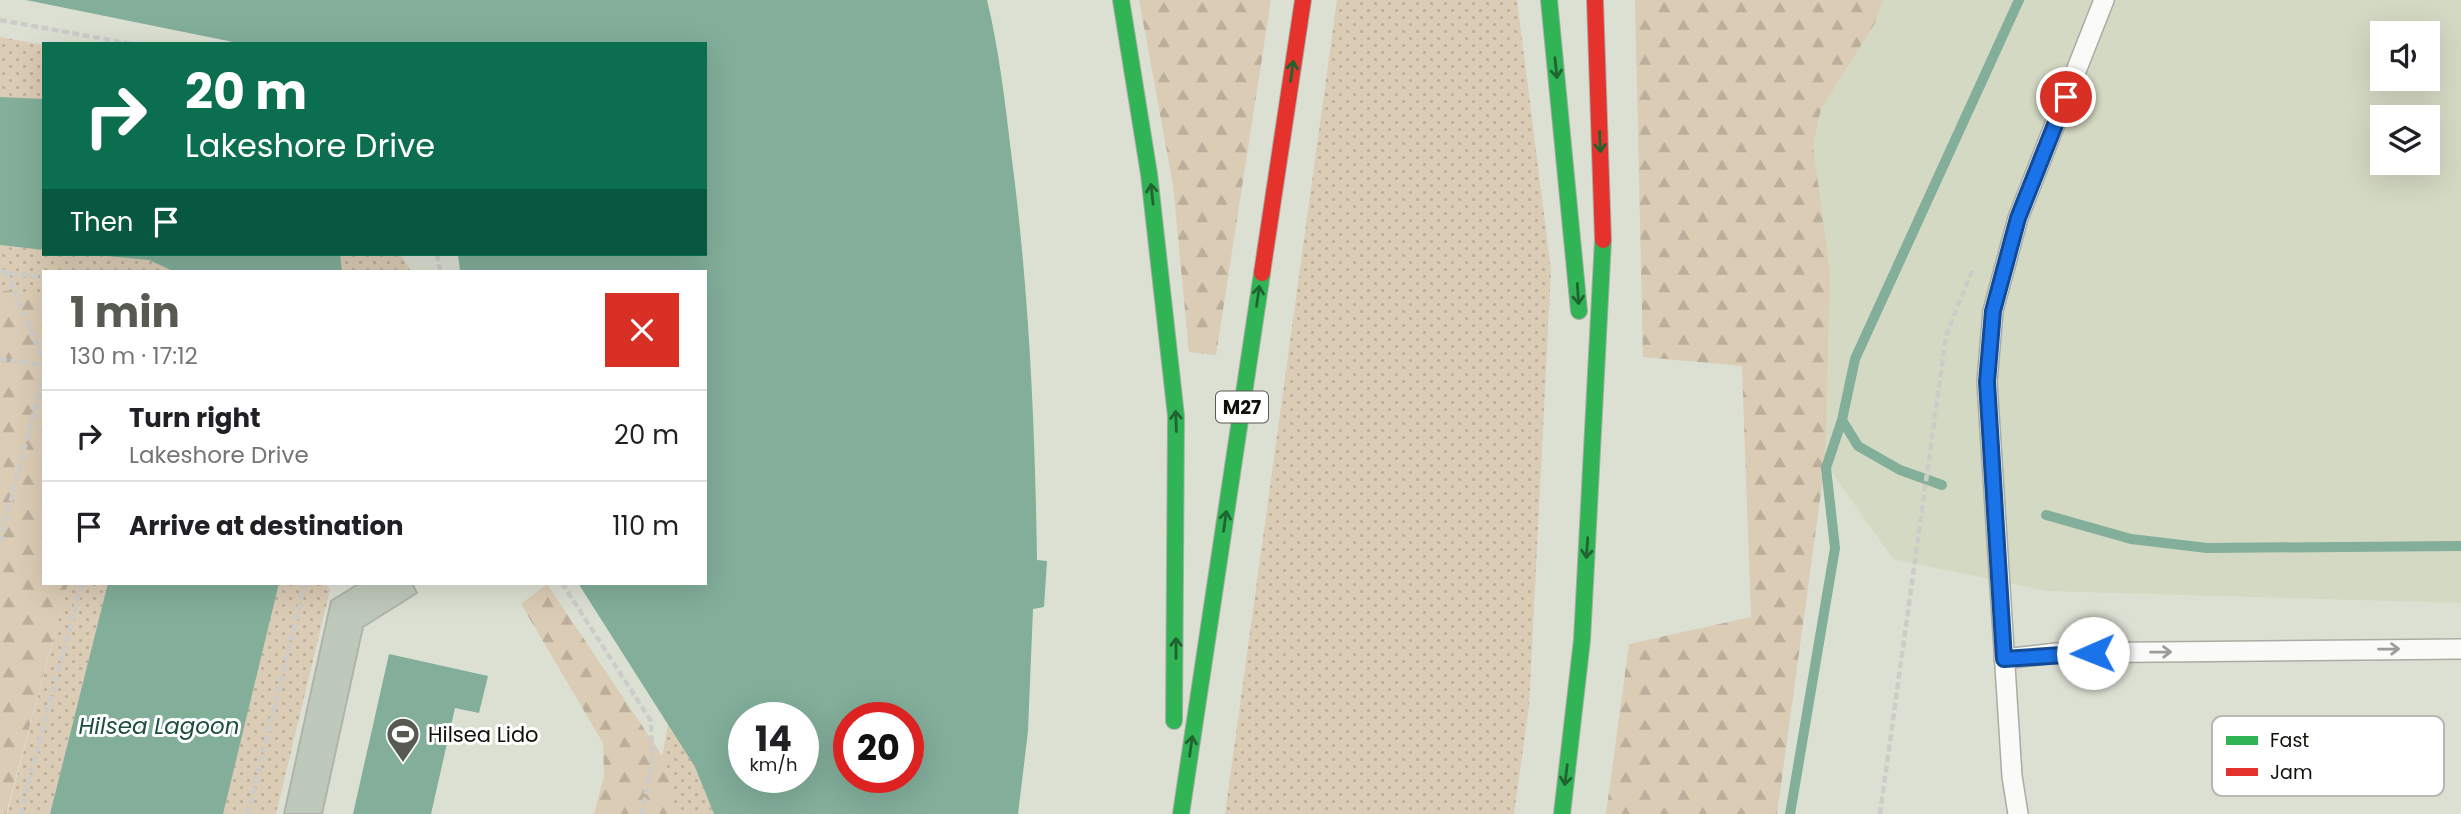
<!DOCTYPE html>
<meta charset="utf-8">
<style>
:root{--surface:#fff;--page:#f6f6f6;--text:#202124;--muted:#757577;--line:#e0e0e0;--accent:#575a50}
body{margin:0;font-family:Poppins,sans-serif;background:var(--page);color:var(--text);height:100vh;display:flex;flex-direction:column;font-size:26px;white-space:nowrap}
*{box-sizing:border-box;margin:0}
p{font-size:23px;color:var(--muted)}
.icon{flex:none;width:38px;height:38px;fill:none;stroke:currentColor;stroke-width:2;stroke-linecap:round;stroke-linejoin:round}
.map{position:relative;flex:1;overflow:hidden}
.sheet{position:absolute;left:42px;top:270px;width:665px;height:315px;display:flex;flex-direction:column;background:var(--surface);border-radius:0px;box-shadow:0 7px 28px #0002}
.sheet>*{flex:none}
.top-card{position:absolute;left:42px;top:42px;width:665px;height:214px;border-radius:0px;box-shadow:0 7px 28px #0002;background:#0b6e4f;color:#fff;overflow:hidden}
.controls{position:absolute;left:2370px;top:21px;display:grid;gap:14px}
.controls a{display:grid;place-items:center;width:70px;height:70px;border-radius:0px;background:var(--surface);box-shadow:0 7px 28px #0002;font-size:35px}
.speed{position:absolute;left:728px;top:702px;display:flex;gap:14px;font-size:35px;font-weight:700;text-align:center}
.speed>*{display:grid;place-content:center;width:91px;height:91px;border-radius:50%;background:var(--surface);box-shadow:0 7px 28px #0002;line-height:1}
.speed small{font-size:18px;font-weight:400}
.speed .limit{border:10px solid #d22;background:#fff;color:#111}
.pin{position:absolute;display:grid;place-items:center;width:60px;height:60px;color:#fff;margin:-30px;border:4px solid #fff;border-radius:50%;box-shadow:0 2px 7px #0007}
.me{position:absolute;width:77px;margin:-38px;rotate:269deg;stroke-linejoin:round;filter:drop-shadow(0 0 5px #0008)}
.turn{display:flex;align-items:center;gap:24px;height:147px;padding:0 28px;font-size:32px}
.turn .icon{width:91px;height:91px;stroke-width:2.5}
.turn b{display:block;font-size:49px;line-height:60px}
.then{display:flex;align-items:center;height:66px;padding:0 28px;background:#0003;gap:14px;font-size:26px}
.round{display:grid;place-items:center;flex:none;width:74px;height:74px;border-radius:0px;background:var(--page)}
.summary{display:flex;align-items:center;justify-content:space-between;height:119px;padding:0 28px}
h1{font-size:42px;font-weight:700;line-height:52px;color:var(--accent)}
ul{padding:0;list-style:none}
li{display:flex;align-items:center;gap:21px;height:91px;padding:0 28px;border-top:2px solid var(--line)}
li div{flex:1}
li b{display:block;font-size:26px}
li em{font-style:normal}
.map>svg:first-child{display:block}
.built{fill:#d4d9c3;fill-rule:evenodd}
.grass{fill:url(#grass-dots)}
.forest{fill:url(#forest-firs)}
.water{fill:#82ae9a;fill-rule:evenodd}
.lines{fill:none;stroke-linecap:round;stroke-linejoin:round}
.stream{stroke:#82ae9a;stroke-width:10}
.building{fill:#bfc9bb;stroke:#afb3ab;stroke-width:2}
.lane-casing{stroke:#a9aca3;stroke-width:22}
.fast-casing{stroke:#a9aca3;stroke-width:18}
.jam-casing{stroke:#a9aca3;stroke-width:18}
.path{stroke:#ccccc9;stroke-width:4.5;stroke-dasharray:7 3.5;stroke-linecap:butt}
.lane{stroke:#fafaf8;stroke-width:19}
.fast{stroke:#30b455;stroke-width:16}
.jam{stroke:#e5322d;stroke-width:16}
.oneway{stroke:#206330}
.oneway2{stroke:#9c9d99}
.route-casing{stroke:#114b97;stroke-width:18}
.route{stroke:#1a73e8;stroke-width:12}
.labels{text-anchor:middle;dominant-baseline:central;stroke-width:6;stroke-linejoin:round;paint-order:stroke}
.shield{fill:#fff;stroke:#585954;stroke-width:2}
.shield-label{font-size:19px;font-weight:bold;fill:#10120a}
.poi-label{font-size:21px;fill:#10120a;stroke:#fff;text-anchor:start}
.water-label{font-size:23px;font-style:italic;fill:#1d4e3f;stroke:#fff}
.key{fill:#fff;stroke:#b7b8b6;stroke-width:2}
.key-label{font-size:19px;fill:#10120a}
</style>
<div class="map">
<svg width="2461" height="814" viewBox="0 0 2461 814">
<defs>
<pattern id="grass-dots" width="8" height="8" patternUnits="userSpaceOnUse" patternTransform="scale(1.75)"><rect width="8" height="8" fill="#dbccb5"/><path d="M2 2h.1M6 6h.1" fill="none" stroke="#bbae9a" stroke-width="1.8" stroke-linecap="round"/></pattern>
<pattern id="forest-firs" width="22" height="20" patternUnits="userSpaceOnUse" patternTransform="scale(1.75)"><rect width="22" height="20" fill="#dbccb5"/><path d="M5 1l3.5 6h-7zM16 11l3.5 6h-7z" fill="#bbae9a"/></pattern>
</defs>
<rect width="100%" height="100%" fill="#dce0d3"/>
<path class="built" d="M1755,0H2461V603L2047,591L1893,559L1825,463ZM2382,33H2427V79H2382ZM2382,117H2427V163H2382Z"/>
<path class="grass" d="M1337,0H1517L1551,270L1529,706L1514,814H1225Z
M0,37L44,45V173L0,168Z
M0,245L44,250V254C80,254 144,250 173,271H44V295L0,290Z
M318,254H400L411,271H324Z
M68,583H108L50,814H7Z
M257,583H325L330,590L276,814H207Z
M668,725L695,767L714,814H651Z"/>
<path class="forest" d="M1139,0H1271L1216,355L1189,352L1173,185Z
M1635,0H1883L1875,23L1821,109L1813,145L1830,273L1825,463L1777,814H1606L1629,644L1751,617L1742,366L1643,357Z
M0,290L44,295V583H68L6,814H0Z
M547,584L663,757C671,776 677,794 670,814H594L604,776L603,743L521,604Z"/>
<path class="water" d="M26,0H987C999,49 1005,102 1011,152C1029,288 1035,424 1037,560L1047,561L1044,607L1033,609L1028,731L1018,814H714L695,767L578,583H705V271H460L458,254H705V44H243ZM744,718H803V777H744ZM849,718H908V777H849Z
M0,97L44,99V250L0,245Z
M86,254H340L342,271H173L149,260Z
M108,583H279L223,814H50Z
M389,654L488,676L479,713L455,708L431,814H353Z"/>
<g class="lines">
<path class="stream" d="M1942,485L1900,470L1858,446L1842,420L1855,359L2019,0
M2046,515L2131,539L2207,548L2461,546
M1790,814L1835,548L1826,468L1842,420"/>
</g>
<path class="building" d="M360,583H412L417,593L363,627L322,814H284L331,601Z"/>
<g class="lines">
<defs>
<path id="lane" d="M2004,659L2056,653L2461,649
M2018,814L2012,776L1987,382L1993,311L2018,218L2104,0"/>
<path id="fast" d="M1121,0L1149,174L1176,416L1174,721
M1549,0L1579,311
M1181,814L1262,273
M1562,814L1582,640L1603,240"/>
<path id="jam" d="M1595,0L1603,240
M1262,273L1303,0"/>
</defs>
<use href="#lane" class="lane-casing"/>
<use href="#fast" class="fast-casing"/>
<use href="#jam" class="jam-casing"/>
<path class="path" d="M0,20L132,44
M437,254L440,271
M0,271L44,278
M6,272L44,361
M0,359L44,365
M0,542L44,373
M562,583L651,721L652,761L642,814
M20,814L82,583
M248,814L305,583
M1880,814L1946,336L1973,268"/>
<use href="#lane" class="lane"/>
<use href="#fast" class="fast"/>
<use href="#jam" class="jam"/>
</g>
<defs><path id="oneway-shaft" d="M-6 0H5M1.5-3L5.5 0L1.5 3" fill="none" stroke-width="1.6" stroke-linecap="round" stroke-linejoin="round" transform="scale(1.75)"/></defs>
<g class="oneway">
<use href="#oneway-shaft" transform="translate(1556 68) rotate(84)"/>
<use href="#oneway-shaft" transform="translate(1292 71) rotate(-82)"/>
<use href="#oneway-shaft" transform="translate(1600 142) rotate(88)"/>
<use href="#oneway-shaft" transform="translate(1152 194) rotate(-96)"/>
<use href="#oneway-shaft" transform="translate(1578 294) rotate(86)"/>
<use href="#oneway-shaft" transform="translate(1258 296) rotate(-82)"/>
<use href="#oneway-shaft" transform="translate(1176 421) rotate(-92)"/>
<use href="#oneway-shaft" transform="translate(1225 521) rotate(-82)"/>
<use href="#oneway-shaft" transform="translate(1587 548) rotate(94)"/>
<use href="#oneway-shaft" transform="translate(1176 648) rotate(-90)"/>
<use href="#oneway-shaft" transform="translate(1191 746) rotate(-82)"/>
<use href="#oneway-shaft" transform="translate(1566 775) rotate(97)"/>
</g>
<g class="oneway2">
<use href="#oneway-shaft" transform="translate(2389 649) rotate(-1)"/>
<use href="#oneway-shaft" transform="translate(2161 652) rotate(-1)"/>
</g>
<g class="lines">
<defs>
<path id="route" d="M2066,97L2018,218L1993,311L1987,382L2004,659L2093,653"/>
</defs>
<use href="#route" class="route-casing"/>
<use href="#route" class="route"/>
</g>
<defs>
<symbol id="stadium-pin" viewBox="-11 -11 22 30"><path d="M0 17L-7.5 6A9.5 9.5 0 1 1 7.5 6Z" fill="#575a50" stroke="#fff"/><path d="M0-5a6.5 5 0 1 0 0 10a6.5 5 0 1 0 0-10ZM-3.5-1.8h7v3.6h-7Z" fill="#fff"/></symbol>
</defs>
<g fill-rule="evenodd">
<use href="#stadium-pin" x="384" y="715" width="38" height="52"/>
</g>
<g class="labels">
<rect class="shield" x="1216" y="391.5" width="52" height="31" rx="5"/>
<g class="shield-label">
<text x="1242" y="407">M27</text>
</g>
<g class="poi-label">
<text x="428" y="734">Hilsea Lido</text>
</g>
<g class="water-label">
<text x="159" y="726">Hilsea Lagoon</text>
</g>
</g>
<rect x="2212" y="716" width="232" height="80" rx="10" class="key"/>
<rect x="2226" y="736" width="32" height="9" fill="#30b455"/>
<rect x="2226" y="768" width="32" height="8" fill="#e5322d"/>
<g class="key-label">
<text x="2270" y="747">Fast</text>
<text x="2270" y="779">Jam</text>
</g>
</svg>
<div class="controls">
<a><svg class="icon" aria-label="sound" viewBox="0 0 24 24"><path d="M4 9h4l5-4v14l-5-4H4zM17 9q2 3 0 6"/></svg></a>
<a><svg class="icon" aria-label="layers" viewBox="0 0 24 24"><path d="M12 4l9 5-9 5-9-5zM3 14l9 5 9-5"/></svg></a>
</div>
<div class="speed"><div>14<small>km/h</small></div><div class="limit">20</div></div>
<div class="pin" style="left:2066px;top:97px;background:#d93025"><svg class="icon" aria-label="arrive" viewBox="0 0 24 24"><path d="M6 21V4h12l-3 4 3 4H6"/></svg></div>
<svg class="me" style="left:2093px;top:653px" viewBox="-20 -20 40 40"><circle r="19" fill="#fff"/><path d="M0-13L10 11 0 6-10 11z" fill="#1a73e8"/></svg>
<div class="top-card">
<div class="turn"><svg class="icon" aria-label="right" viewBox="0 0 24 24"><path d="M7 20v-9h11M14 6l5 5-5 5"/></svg><div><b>20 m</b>Lakeshore Drive</div></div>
<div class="then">Then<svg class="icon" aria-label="arrive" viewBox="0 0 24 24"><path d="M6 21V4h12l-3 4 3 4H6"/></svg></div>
</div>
<section class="sheet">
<div class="summary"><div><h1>1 min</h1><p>130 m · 17:12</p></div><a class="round" style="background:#d93025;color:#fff"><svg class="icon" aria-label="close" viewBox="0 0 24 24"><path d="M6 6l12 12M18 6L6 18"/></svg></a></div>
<ul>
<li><svg class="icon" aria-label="right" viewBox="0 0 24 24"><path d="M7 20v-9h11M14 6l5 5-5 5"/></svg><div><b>Turn right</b><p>Lakeshore Drive</p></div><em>20 m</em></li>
<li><svg class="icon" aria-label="arrive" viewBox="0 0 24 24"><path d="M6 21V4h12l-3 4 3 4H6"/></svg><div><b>Arrive at destination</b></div><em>110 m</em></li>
</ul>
</section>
</div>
